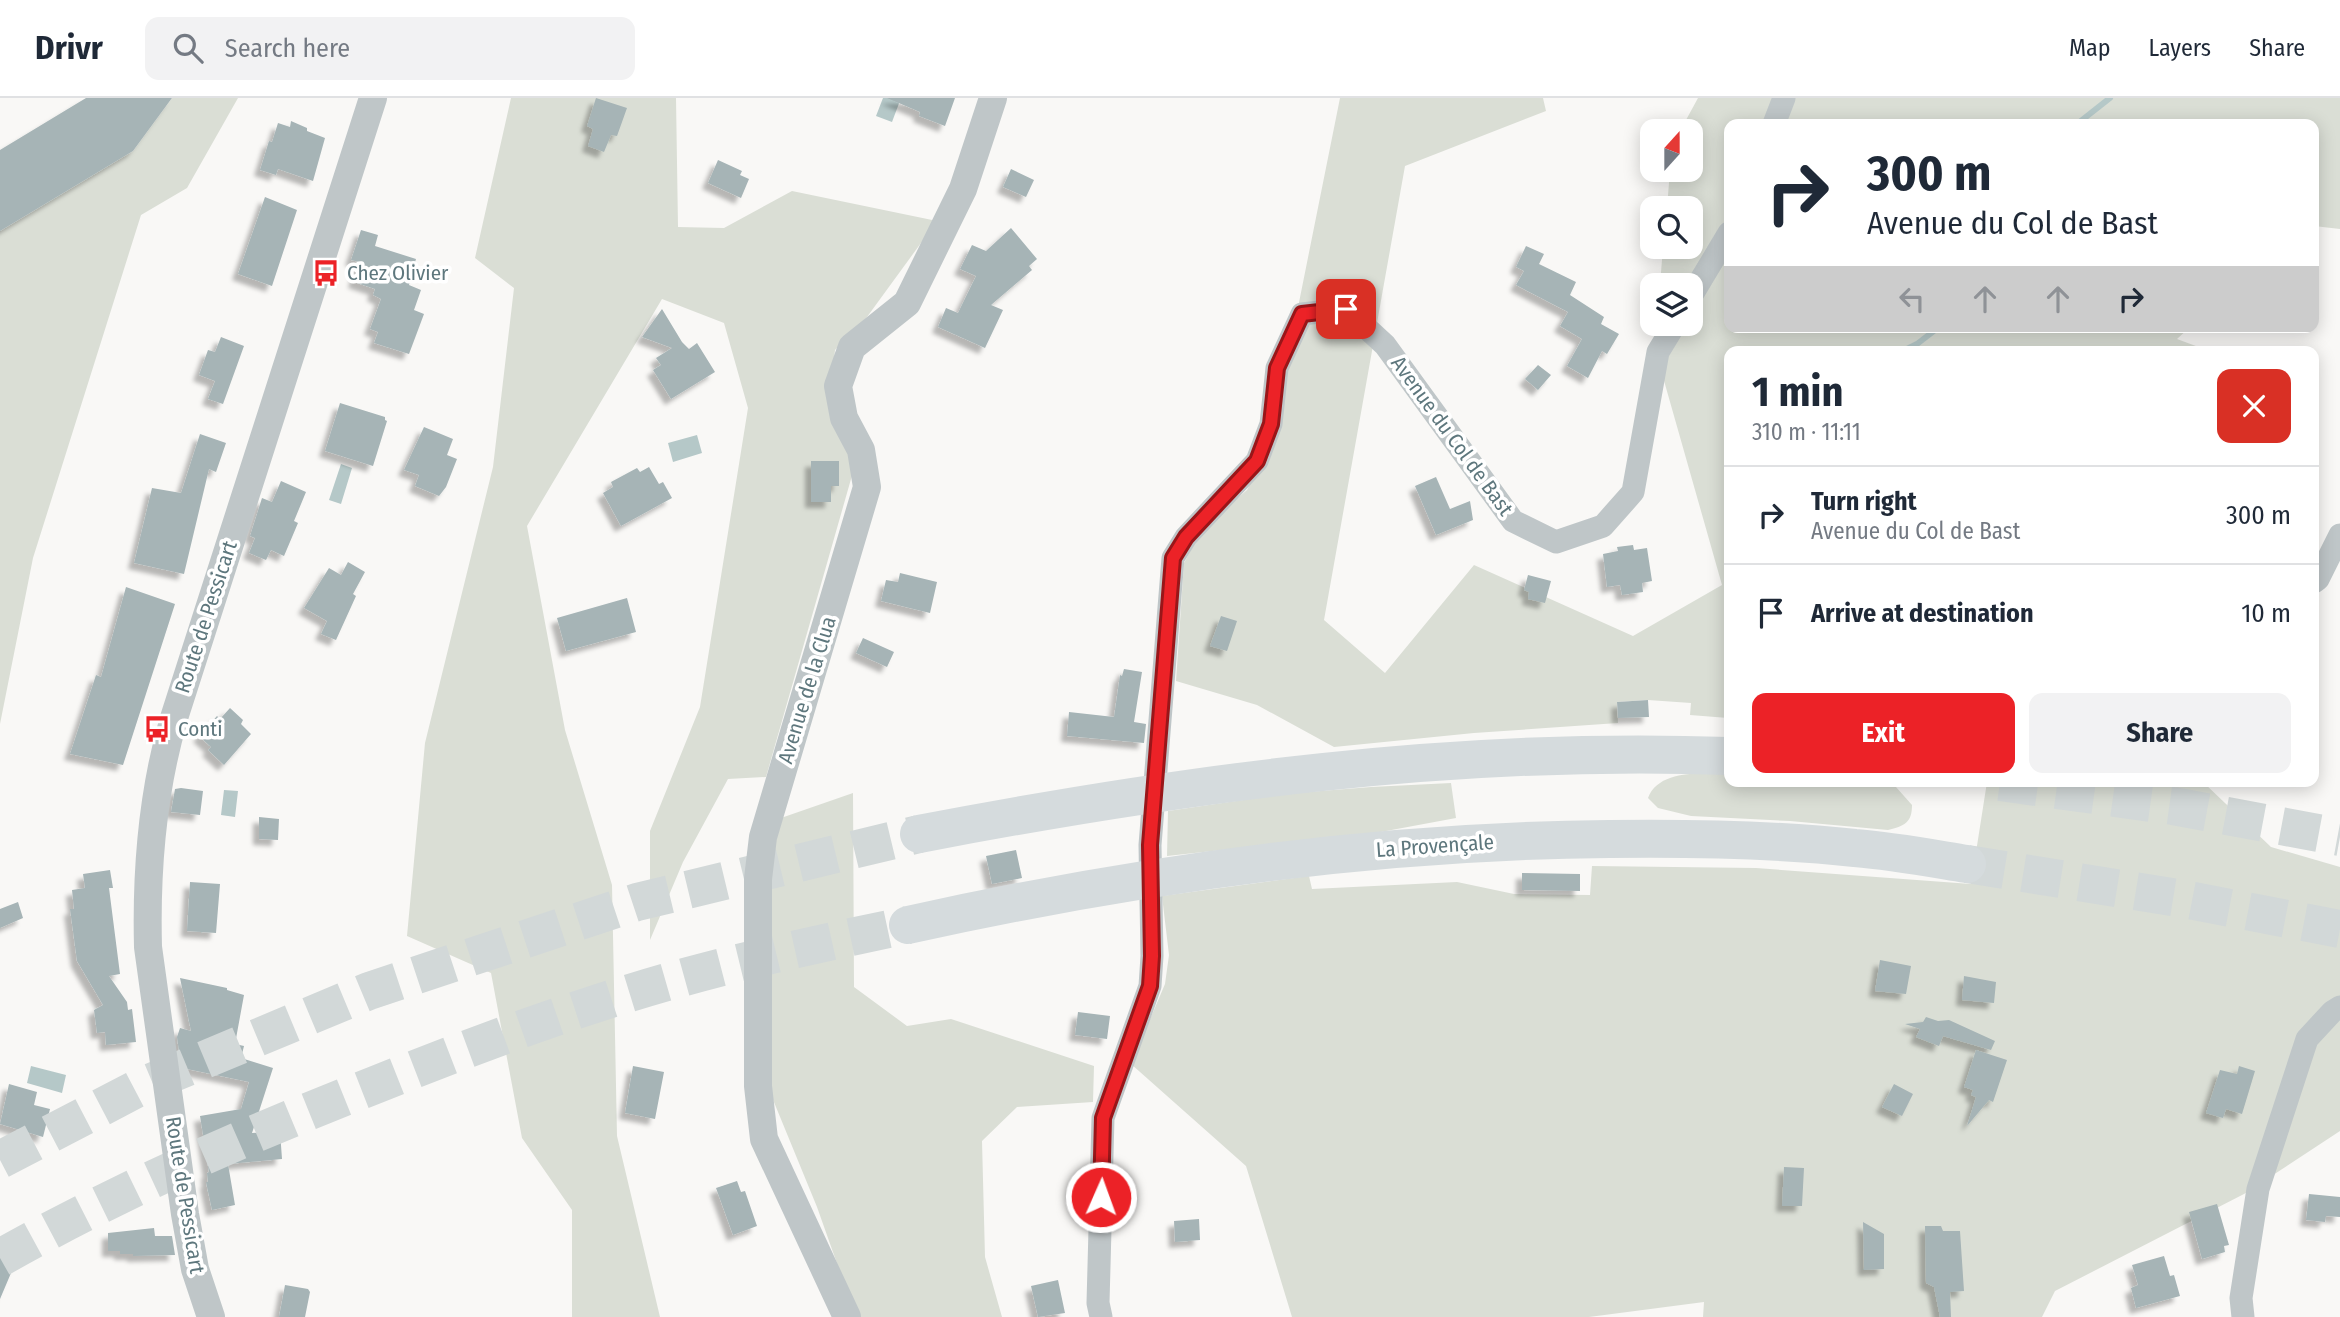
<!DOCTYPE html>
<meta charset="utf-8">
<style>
:root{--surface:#fff;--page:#f2f2f3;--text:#1f2937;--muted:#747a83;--line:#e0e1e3;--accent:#ec2227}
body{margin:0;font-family:"Fira Sans Condensed",sans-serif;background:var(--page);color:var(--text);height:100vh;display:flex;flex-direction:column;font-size:26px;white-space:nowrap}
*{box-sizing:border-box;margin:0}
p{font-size:23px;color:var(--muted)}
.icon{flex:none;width:38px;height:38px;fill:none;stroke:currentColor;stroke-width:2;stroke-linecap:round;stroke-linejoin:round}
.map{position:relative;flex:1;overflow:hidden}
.details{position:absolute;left:1724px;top:248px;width:595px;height:441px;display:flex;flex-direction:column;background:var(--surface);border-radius:14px;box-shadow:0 4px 18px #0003}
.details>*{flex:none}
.top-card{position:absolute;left:1724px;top:21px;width:595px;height:214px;border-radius:14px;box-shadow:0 4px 18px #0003;background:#fff;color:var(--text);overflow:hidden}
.needle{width:46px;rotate:21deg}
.controls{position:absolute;left:1640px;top:21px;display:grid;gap:14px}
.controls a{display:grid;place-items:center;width:63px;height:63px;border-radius:14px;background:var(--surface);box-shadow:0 4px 18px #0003;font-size:35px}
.pin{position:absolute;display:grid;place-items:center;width:60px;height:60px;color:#fff;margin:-30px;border-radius:14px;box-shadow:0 4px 10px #0006}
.me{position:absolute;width:77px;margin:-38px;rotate:2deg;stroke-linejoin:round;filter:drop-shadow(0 0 5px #0008)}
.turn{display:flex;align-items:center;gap:24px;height:147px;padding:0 28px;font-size:32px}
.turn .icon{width:91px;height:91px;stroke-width:2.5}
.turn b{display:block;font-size:49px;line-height:60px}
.lanes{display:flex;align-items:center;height:66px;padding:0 28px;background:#0003;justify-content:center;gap:35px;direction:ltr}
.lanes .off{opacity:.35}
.round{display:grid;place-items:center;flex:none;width:74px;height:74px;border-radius:14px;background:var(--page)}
.summary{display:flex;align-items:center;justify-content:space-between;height:119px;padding:0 28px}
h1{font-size:42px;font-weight:700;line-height:52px}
.action{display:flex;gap:14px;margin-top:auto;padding:14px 28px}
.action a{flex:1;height:80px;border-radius:14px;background:var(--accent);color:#fff;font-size:28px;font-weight:700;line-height:80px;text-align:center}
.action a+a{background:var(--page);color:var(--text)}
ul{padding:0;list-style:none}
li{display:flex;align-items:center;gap:21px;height:98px;padding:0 28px;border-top:2px solid var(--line)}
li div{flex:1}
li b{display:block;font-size:26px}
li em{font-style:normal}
header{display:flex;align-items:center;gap:42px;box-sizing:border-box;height:98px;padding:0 35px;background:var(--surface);border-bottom:2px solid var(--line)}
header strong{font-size:33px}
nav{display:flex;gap:38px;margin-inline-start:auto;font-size:24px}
.search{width:490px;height:63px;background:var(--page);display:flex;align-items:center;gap:18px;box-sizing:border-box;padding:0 24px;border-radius:14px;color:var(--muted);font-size:26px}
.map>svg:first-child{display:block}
.green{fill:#daded5}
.water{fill:#b5c8c8}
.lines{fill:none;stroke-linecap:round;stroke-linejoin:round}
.stream{stroke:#b5c8c8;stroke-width:6}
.building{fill:#a6b4b6;filter:url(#shadow)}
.motorway-tunnel{stroke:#d2d8d8;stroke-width:38;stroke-dasharray:38 19;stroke-linecap:butt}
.minor{stroke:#bfc6c8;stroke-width:23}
.tertiary{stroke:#bfc6c8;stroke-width:28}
.motorway{stroke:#d5dbdd;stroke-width:38}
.route-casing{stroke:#991619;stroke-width:18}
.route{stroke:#ec2227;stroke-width:12}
.labels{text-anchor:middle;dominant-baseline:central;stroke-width:7;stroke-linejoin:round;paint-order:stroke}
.poi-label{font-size:21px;fill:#5e777d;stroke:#fff;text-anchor:start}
.street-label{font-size:21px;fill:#5e777d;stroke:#fff}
</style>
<header>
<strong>Drivr</strong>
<div class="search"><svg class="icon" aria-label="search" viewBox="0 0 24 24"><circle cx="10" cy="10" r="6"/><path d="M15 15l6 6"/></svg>Search here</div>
<nav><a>Map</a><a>Layers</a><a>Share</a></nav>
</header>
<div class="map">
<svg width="2340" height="1219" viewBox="0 0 2340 1219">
<defs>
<filter id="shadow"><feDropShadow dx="-6" dy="6" stdDeviation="2" flood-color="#0004"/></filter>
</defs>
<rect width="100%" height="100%" fill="#f9f8f6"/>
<path class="green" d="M172,0H238L187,90L141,117L33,460L0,626V133L133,53Z
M511,0H676L678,129L724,130L792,93L937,123L867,219L835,252L829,311L855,367L766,679L728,681L683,764L650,842V733L700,609L748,310L724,225L662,201L527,428L565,632L612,787L617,1038L660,1219H572V1112L522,1040L491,875L407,838L425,645L493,369L514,190L475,160Z
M1340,0H1543L1546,13L1405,68L1324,522L1385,575L1474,467L1633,538L1722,487L1655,251L1657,226H1690V187H1660L1663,149H1690V110H1667L1670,72H1690V33H1680L1698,0H2340V131L2314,128V26H1729V229H2190L2177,241L2212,254H1729V636L1728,620L1690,617L1691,605L1648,602L1617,604L1618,625L1474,635L1334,649L1257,607L1176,583L1184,465L1202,431L1247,392L1270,349Z
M1729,676V684H1849L1896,689L1912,707C1912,725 1904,728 1888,732L1790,723L1691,718L1658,710L1648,700C1659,671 1703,675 1729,676Z
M1987,684H2203L2271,749L2340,769V1033L2244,1096L2055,1193L2042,1219H1703L1704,1204L1589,1219H1292L1246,1068L1131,966L1165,886L1169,857L1162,798L1309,778L1312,791L1457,784L1514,796L1590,797L1592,768L1756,770L1971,786Z
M1451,685L1456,720L1370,736L1167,758L1168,713L1283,696L1371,689Z
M853,695L854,889L907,928L951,921L1094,968L1093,1004L1017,1009L982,1043L985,1159L1002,1219H856L817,1109L769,992V750L781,720Z"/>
<path class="water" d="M883,0H901L892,24L876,18Z
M697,337L702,355L673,364L668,345Z
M341,366L352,370L341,406L329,402Z
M224,692L238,693L235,719L221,717Z
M31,968L66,977L62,995L27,985Z"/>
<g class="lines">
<path class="stream" d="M2077,26L2110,0
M1901,254L1917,246L1939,229"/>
</g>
<path class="building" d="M86,0H172L133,53L0,133V52Z
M596,0L627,10L617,38L611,37L604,54L588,48L593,31L587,28Z
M887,0H955L945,28L919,18L920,14Z
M291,23L307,30V33L325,40L313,83L278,71L276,77L260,72L269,43L272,44L278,25L290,29Z
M718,62L742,73L740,77L749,81L741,100L708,85Z
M1011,71L1034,82L1026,99L1003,89Z
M265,99L297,112L272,188L238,176Z
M1011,130L1037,161L1029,168L1032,172L991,207L1003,212L985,250L938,229L946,210L958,215L976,178L960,171L972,147L986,153Z
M361,132L378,137L375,148L416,161L409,187L421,192L414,212L424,216L409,256L374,245L378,234L370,231L381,201L373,197L375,191L354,184L360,164L351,162Z
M1526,148L1544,156L1539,166L1576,184L1570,197L1604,219L1601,226L1619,236L1607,256L1602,253L1588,280L1567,268L1582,241L1560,228L1568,214L1516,187L1524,173L1516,169Z
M662,211L682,244L689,251L697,245L715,274L671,301L653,272L661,267L656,260L672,250L642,239Z
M221,239L244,248L223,306L208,301L215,283L199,277L208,252L215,254Z
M1538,267L1551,277L1538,292L1525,281Z
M340,305L385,319V322L387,323L373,368L325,353Z
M424,329L453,341L447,357L457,361L446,389L439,398L415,388L419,377L404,372Z
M200,336L226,345L216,374L209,371L184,476L134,465L152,390L181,395Z
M811,363H839V388H831V404H811Z
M649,369L659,386L663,384L672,400L621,428L603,395L613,389L611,384L637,370L640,374Z
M1436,379L1450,411L1470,403L1473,422L1436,437L1415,388Z
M281,383L306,394L294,423L298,425L284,458L271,452L266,462L249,455L255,440L250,438L262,400L272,404Z
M1633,447L1634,452L1647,450L1652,483L1642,485L1643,494L1622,497L1620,487L1607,489L1603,456L1618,453L1617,449Z
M348,464L365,474L353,496L356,498L336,542L321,536L327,523L304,510L329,470L341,477Z
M900,475L937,484L930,515L881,503L886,482L898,484Z
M1528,477L1551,483L1545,505L1528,501L1529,494L1524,492Z
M126,489L175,506L123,667L70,656L96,577L101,579Z
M627,500L636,534L566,553L557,520Z
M1221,518L1237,523L1227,553L1210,548Z
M863,540L894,554L887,569L856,555Z
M1124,571L1142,574L1134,624L1146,626L1144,645L1067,638L1069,614L1114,619L1120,577L1122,578Z
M1648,602L1649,619L1618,620L1617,604Z
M230,610L243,622L241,626L251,636L224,667L208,652L211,649L199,638L217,618L220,621Z
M181,690L203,693L200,717L171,714L175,691Z
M259,719L279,721L278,742L259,741Z
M1016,752L1022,780L992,786L986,758Z
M110,772L113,790H109L120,876L109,878L127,904L128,912L132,911L136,944L106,947L105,934L97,935L94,912L103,907L77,863L70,811H74L72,792L85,790L83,776Z
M1522,775L1580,776V793L1522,792Z
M190,784L220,786L216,835L187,833Z
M18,804L23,820L0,830V811Z
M1880,862L1911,868L1906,896L1875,893Z
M1964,878L1996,884L1994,905L1962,902Z
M180,880L227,890V892L244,897L235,946L244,948L241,960L273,970L252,1035L280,1033L282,1061L228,1066L235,1107L212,1112L206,1084H208L207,1075L209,1074L200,1018L241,1011L249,984L187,971V968L181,967L177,939L180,930L191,933Z
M1078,914L1110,918L1107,941L1075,937Z
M1926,919L1938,923L1949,922L1995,943L1991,952L1943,938L1939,948L1916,939L1920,931L1905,926L1923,924Z
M1976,952L2007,962L1993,1004L1989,1002L1967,1028L1976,999L1971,997L1973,992L1964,989Z
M633,968L664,974L655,1021L625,1015Z
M2239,968L2255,973L2242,1016L2226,1011L2223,1020L2206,1015L2220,972L2237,976Z
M9,986L37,994L34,1007L50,1011L43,1039L0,1026Z
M1894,986L1913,996L1902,1018L1882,1009Z
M1784,1069L1804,1070L1802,1108H1782Z
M737,1083L741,1094L745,1093L757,1128L733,1137L716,1090Z
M2309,1096L2340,1099V1119L2326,1118L2325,1124L2306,1122Z
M2217,1106L2229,1147L2224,1148L2225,1154L2202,1161L2189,1114Z
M1199,1121L1200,1142L1175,1144L1174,1123Z
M1863,1124L1884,1136V1171L1864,1172Z
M1925,1128H1941L1943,1133H1960L1964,1193L1950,1194L1951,1219H1940L1934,1189L1926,1185Z
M154,1130L155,1138H172L175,1157L133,1158V1156H120V1153H108V1135Z
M0,1139L22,1149L0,1201Z
M2164,1158L2170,1178L2174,1177L2180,1198L2136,1210L2131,1190L2138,1187L2132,1167Z
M1058,1182L1065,1215L1038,1219L1031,1188Z
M285,1187L308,1191L310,1194L305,1219H279Z"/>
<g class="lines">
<path class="motorway-tunnel" d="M2000,684L2173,708L2340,739
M1967,766L2178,800L2340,831
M0,1062L142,988L369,893L637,804L919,736
M0,1160C120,1092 247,1037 375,987C475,947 577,909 681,880C756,859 832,843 908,827"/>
<path class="minor" d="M1774,26L1784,0
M1690,200L1729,135
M2314,484L2318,481L2340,437
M1101,1219L1098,1205L1103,1020L1150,888L1152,858L1150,747L1173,460L1186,439L1257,363L1271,326L1277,270L1302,216L1346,211L1385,247L1513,423L1556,444L1603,428L1633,394L1658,254L1675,226
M2243,1219L2241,1200L2258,1091L2307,941L2332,914L2340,909"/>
<path class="tertiary" d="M211,1219L195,1171L185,1116L148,849C146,771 152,695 174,620L373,0
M847,1219L764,1041L758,988V781L763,739L867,389L861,352L844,320L838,288L852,249L907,205L963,91L993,0"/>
<path class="motorway" d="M919,736C1185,685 1457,648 1729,658
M908,827C1139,776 1372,743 1609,741C1691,740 1773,741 1855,750C1893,753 1930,760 1967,766"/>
</g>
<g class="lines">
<defs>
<path id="route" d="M1101,1099L1103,1020L1150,888L1152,858L1150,747L1173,460L1186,439L1257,363L1271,326L1277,270L1302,216L1346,211"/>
</defs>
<use href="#route" class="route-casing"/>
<use href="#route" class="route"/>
</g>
<defs>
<symbol id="bus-bare" viewBox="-9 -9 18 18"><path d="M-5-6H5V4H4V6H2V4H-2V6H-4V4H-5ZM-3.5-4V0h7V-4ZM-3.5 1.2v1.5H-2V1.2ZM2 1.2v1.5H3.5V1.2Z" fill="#ec2227" stroke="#fff" stroke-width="2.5" paint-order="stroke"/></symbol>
</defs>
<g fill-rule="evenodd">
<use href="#bus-bare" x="307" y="156" width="38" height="38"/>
<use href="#bus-bare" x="138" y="612" width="38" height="38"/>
</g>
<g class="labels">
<g class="poi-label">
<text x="347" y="175">Chez Olivier</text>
<text x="178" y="631">Conti</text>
</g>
<g class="street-label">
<text transform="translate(1452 338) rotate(54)">Avenue du Col de Bast</text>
<text transform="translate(206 519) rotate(-72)">Route de Pessicart</text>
<text transform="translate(807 592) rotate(-73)">Avenue de la Clua</text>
<text transform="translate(1435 748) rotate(-4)">La Provençale</text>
<text transform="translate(185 1097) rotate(81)">Route de Pessicart</text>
</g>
</g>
</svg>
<div class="controls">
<a><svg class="needle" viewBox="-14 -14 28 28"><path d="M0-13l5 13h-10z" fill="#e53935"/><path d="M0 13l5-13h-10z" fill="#747a83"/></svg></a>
<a><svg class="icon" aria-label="search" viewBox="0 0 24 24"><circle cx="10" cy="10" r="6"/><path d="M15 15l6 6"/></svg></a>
<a><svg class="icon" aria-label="layers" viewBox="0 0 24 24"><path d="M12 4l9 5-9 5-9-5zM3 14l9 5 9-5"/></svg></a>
</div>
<div class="pin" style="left:1346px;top:211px;background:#d93025"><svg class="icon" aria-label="arrive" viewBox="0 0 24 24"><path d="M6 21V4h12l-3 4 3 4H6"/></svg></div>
<svg class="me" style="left:1101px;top:1099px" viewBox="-20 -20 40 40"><circle r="17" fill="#ec2227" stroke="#fff" stroke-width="3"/><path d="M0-11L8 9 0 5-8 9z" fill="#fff"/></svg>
<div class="top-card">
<div class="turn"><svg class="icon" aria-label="right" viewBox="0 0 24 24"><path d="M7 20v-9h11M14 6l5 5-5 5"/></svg><div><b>300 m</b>Avenue du Col de Bast</div></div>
<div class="lanes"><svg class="icon off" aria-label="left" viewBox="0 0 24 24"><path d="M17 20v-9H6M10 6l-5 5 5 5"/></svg><svg class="icon off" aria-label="ahead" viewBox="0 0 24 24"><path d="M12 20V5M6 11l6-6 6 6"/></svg><svg class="icon off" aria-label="ahead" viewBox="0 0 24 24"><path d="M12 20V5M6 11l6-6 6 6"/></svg><svg class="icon" aria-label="right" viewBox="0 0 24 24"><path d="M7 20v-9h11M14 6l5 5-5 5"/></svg></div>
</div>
<section class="details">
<div class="summary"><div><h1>1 min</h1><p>310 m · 11:11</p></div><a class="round" style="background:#d93025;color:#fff"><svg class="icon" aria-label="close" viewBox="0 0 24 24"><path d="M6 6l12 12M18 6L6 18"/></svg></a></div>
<ul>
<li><svg class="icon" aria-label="right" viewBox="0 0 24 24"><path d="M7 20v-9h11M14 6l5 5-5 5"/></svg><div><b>Turn right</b><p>Avenue du Col de Bast</p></div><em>300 m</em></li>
<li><svg class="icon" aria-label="arrive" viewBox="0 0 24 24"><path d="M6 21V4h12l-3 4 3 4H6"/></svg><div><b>Arrive at destination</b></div><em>10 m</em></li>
</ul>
<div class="action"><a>Exit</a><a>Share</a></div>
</section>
</div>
